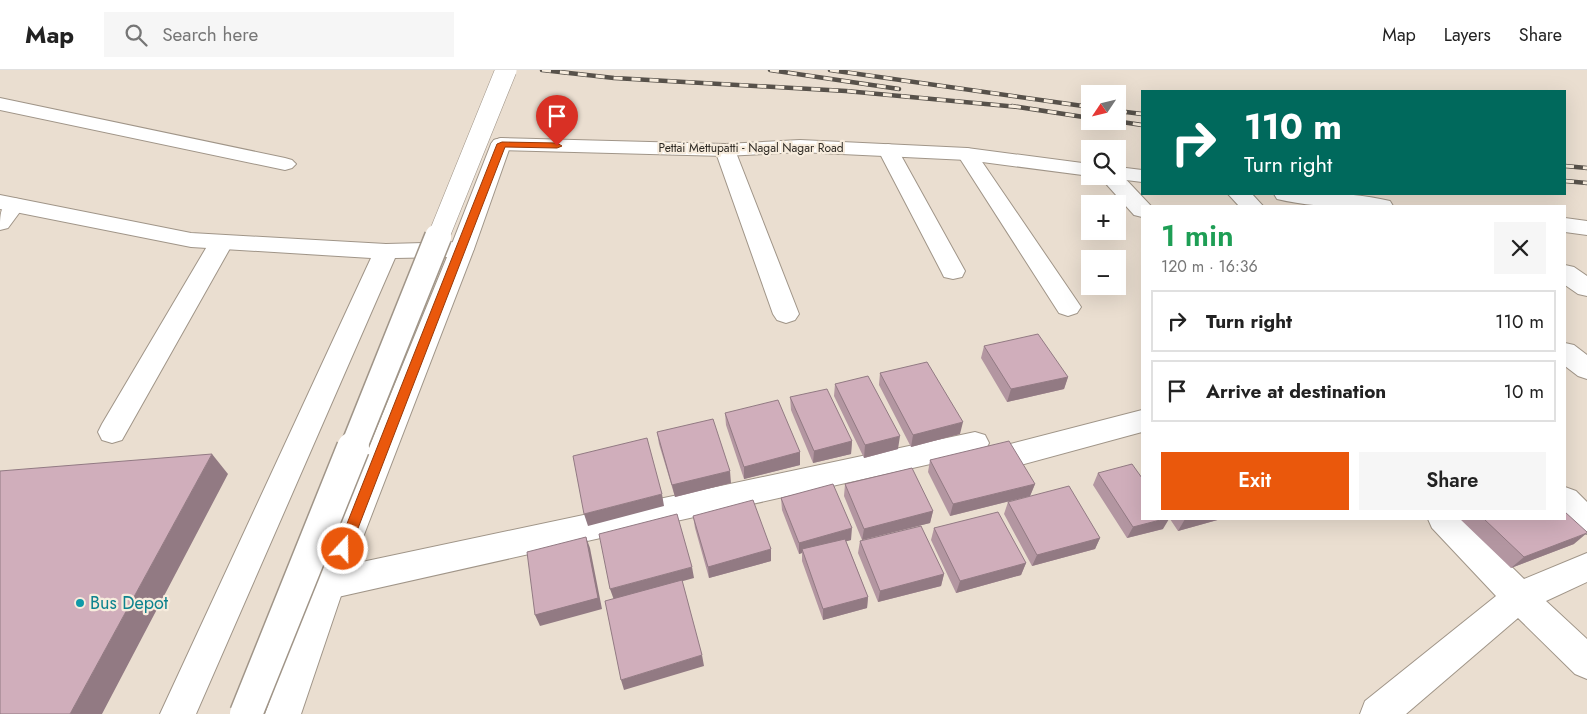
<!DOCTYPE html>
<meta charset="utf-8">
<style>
:root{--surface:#fff;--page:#f6f6f6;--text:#222;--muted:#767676;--line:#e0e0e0;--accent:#ea580c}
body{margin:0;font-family:Jost,sans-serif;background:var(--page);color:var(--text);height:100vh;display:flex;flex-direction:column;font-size:19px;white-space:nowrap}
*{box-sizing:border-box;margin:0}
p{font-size:16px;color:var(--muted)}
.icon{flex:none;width:28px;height:28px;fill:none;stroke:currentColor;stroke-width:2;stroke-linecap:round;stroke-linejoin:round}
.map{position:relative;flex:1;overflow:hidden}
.details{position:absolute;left:1141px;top:135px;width:425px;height:315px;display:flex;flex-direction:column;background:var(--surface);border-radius:0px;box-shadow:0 5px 20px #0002}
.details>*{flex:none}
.hud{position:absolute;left:1141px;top:20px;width:425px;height:105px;border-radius:0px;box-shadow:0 5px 20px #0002;background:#00695c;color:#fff;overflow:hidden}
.needle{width:32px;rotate:235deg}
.fabs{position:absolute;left:1081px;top:15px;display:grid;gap:10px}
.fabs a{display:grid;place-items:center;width:45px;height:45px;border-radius:0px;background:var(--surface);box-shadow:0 5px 20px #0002;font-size:25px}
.pin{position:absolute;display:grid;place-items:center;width:42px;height:42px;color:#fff;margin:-51px -21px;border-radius:50% 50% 50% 0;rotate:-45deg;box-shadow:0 0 5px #0007}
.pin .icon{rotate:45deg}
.me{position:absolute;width:55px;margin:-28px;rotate:21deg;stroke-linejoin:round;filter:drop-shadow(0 0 4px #0008)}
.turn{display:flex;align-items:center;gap:18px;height:105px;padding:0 20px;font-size:22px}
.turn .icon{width:65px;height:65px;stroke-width:2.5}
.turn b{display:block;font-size:35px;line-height:42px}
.round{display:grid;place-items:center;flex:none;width:52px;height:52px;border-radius:0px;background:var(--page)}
.summary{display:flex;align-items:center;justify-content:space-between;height:85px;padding:0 20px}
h1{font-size:30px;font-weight:600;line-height:38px;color:#1e9e55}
.cta{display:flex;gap:10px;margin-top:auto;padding:10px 20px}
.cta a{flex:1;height:58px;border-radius:0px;background:var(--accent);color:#fff;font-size:20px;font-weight:600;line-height:58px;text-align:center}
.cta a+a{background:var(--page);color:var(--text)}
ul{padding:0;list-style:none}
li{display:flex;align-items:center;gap:15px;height:62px;margin:0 10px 8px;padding:0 10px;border:2px solid var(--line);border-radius:0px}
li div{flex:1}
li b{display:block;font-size:19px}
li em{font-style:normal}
header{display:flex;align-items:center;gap:30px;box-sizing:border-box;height:70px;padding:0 25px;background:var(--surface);border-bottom:1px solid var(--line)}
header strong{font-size:24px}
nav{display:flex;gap:28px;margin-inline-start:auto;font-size:18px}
.search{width:350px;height:45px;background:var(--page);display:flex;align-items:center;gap:12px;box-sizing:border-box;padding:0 18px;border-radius:0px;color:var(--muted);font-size:19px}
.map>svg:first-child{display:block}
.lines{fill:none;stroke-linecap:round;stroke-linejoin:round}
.minor-casing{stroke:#a09588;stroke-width:2}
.tertiary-casing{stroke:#a09588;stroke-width:2}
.secondary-casing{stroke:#a09588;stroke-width:2}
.minor{fill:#fff;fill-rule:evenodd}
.tertiary{fill:#fff;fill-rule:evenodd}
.secondary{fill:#fff;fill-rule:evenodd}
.rail-casing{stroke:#57514a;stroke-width:4.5}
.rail{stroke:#f7ecdd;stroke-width:3;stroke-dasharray:9;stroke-linecap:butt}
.trunk-bridge-far2-casing{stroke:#a09588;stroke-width:22;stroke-linecap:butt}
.trunk-bridge-far1-casing{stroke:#a09588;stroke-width:29;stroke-linecap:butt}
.trunk-bridge-casing{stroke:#a09588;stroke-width:35;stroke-linecap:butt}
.trunk-bridge-far2{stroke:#fff;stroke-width:21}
.trunk-bridge-far1{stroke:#fff;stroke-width:26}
.trunk-bridge{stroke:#fff;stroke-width:32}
.wall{fill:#b396a1}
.shaded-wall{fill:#927a83}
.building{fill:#d0aebb;stroke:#927a83}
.route{fill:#ea580c;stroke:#983908}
.culture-dot{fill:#0f9aa8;stroke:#f7ecdd;stroke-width:2}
.labels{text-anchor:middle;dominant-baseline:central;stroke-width:4.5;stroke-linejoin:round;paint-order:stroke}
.far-street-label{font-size:12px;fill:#2e2a24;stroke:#f7ecdd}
.near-culture-label{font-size:18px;fill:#0d838f;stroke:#f7ecdd;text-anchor:start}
</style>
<header>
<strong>Map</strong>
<div class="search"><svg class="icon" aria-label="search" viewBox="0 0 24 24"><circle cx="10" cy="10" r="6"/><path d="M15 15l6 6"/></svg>Search here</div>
<nav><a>Map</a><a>Layers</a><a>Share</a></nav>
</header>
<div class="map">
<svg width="1587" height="644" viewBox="0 0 1587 644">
<rect width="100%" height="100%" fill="#eaded0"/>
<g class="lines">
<defs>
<path id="minor" d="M725,74L732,76L735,80L799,244L795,250L786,253L777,250L773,244L715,80L718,76Z
M888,74L895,76L898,80L965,201L962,207L953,209L944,207L941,201L878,80L881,76Z
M967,78L974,80L1077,231L1081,237L1077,243L1068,246L1059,243L957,84L960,80Z
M1118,101L1151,136H1142V147L1134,145L1099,106H1118Z
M1228,124H1252L1263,136H1239Z
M14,128L22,130L25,135L8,158L0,160C0,145 0,133 14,128Z
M221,166L229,168L233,173L122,370L112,373L102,370L98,362L102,354L209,173L213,168Z
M1565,195L1574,197L1587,206V226L1578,224L1565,215Z
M1565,273L1574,275L1587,285V309L1578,306L1565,296Z
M1142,340V362L995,402L985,398L980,390L985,382L995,378Z
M975,362L985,365L989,373L985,381L975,384L329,529L317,524L313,514L317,504L329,499Z
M1565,417L1576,421L1587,432V464L1576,460L1564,449Z
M1428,449H1463L1524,509L1587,483V512L1546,531L1587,569V609L1575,604L1518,548L1406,644H1360L1365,631L1496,526L1432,458Z"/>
<path id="tertiary" d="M0,28L285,88L292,90L296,94L292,98L285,100L0,40Z
M501,68L508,70L511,74L474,179L470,184L462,186L454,184L450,179L491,74L494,70Z"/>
<path id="secondary" d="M501,68L725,74L800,70L967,78L1090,94V106L967,90L800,82L725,86L501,80L494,78L491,74L494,70Z
M1118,97L1142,100V112L1110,108V106H1118Z
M1274,124C1311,122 1353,122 1390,131L1393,136C1356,138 1314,138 1277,129Z
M0,125L191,163L386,174L462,172L470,174L474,179L345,514L301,644H265L313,514L447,187L395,188L196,644H160L371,188L191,177L0,139Z
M1565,148L1587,151V165L1565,162Z"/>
</defs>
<use href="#minor" class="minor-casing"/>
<use href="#tertiary" class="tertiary-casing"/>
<use href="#secondary" class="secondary-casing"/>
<use href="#minor" class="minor"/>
<use href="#tertiary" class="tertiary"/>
<use href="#secondary" class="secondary"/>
<defs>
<path id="rail" d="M542,0L614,8L846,21L1019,37
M770,0L899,19
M830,0L1090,37
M1012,36L1090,48
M1118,41L1142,44
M1115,51L1142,55
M1565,96L1587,98
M1565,111L1587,113"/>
</defs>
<use href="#rail" class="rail-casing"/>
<use href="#rail" class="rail"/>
<defs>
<path id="trunk-bridge-far2" d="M438,168L506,0"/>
<path id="trunk-bridge-far1" d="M353,379L438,167"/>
<path id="trunk-bridge" d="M246,644L353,378"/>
</defs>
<use href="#trunk-bridge-far2" class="trunk-bridge-far2-casing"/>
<use href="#trunk-bridge-far1" class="trunk-bridge-far1-casing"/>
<use href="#trunk-bridge" class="trunk-bridge-casing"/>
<use href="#trunk-bridge-far2" class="trunk-bridge-far2"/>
<use href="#trunk-bridge-far1" class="trunk-bridge-far1"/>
<use href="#trunk-bridge" class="trunk-bridge"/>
</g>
<path class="wall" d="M984,276L1068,307L1064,319L1007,332L981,288Z
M880,303L960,364L911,377L879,315Z
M835,314L898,379L864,388L834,326Z
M790,327L852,371L851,384L813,393L791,340Z
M725,343L800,382V395L744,409L726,355Z
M657,362L731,413L675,427L659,374Z
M930,390L1035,414L1030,426L950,446L928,402Z
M1098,403L1163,459L1127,468L1093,415Z
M845,414L933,441L930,453L862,470L844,426Z
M781,428L851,470L846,471L868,527L867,538L823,550L802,491V483L799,484L782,440Z
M1008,432L1100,468L1095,479L1032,496L1004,444Z
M693,446L771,491L709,508L695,458Z
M1170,449H1221L1178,461Z
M1460,449H1565L1574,474L1511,498Z
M934,458L1026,493L1021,505L956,523L931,470Z
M860,471L944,504L941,516L878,532L858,483Z"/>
<path class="shaded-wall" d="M1068,307L1064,319L1007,332L1011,319Z
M963,352L960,364L911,377L913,365Z
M900,366L898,379L864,388L865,375Z
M852,371L851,384L813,393L814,381Z
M800,382V395L744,409V397Z
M212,384L228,404L102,644H70Z
M730,401L731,413L675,427L672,415Z
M1035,414L1030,426L950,446L953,434Z
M662,424L664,436L588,456L584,444Z
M933,441L930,453L862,470L864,459Z
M1164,449H1169L1163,459L1127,468L1133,457Z
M1185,449H1221L1178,461Z
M852,458L851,470L803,483L802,479V483L799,484V473Z
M1587,463L1574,474L1511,498L1524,487Z
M586,467L590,478L602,539L540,556L535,545Z
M1100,468L1095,479L1032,496L1037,485Z
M771,479V491L709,508L708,497Z
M1026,493L1021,505L956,523L960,511Z
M692,497L694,508L614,530L610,519Z
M944,504L941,516L878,532L880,521Z
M868,527L867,538L823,550V539Z
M702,585L704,596L624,620L621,610Z"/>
<path class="building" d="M1038,264L1068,307L1011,319L984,276Z
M927,292L963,352L913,365L880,303Z
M868,306L900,366L865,375L835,314Z
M827,319L852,371L814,381L790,327Z
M778,330L800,382L744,397L725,343Z
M713,349L730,401L672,415L657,362Z
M647,368L662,424L584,444L573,386Z
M1009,371L1035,414L953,434L930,390Z
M212,384L70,644H0V401Z
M1132,394L1142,408V449H1164L1133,457L1098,403Z
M912,398L933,441L864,459L845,414Z
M833,414L852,458L799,473L781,428Z
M1069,416L1100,468L1037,485L1008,432Z
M753,430L771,479L708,497L693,446Z
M998,442L1026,493L960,511L934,458Z
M1565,442L1587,462V463L1524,487L1484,449H1565Z
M677,444L692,497L610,519L599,464Z
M921,456L944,504L880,521L860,471Z
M586,467L598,528L535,545L527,482Z
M845,469L868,527L823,539L802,479Z
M682,510L702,585L621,610L605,531Z"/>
<path class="route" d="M502,72L557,73L562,76L557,78L505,77L350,479L348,483L343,485L339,483L337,479L497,74Z"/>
<circle class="culture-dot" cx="80" cy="533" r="5"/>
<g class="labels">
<g class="far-street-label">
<text x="751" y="78">Pettai Mettupatti - Nagal Nagar Road</text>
</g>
<g class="near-culture-label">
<text x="90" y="533">Bus Depot</text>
</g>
</g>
</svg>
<div class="fabs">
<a><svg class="needle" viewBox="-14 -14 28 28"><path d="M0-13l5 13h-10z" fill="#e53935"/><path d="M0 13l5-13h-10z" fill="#767676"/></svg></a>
<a><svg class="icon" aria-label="search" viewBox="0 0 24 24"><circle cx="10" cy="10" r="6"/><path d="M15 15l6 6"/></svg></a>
<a>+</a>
<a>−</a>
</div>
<div class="pin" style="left:557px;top:76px;background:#d93025"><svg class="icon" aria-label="arrive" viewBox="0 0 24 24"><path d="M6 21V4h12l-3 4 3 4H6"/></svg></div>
<svg class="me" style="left:343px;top:479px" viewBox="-20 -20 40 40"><circle r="17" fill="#ea580c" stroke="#fff" stroke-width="3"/><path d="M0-11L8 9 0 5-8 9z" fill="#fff"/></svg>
<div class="hud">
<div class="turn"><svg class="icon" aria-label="right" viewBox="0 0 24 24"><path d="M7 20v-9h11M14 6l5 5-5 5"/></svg><div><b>110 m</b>Turn right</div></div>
</div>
<section class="details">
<div class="summary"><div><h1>1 min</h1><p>120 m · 16:36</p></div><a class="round"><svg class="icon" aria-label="close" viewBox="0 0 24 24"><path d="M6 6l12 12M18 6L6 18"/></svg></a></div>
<ul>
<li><svg class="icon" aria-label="right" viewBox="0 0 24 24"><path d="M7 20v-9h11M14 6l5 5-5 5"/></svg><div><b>Turn right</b></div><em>110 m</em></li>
<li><svg class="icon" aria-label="arrive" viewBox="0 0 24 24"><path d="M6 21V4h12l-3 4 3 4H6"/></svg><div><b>Arrive at destination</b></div><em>10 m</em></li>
</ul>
<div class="cta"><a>Exit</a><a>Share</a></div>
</section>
</div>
